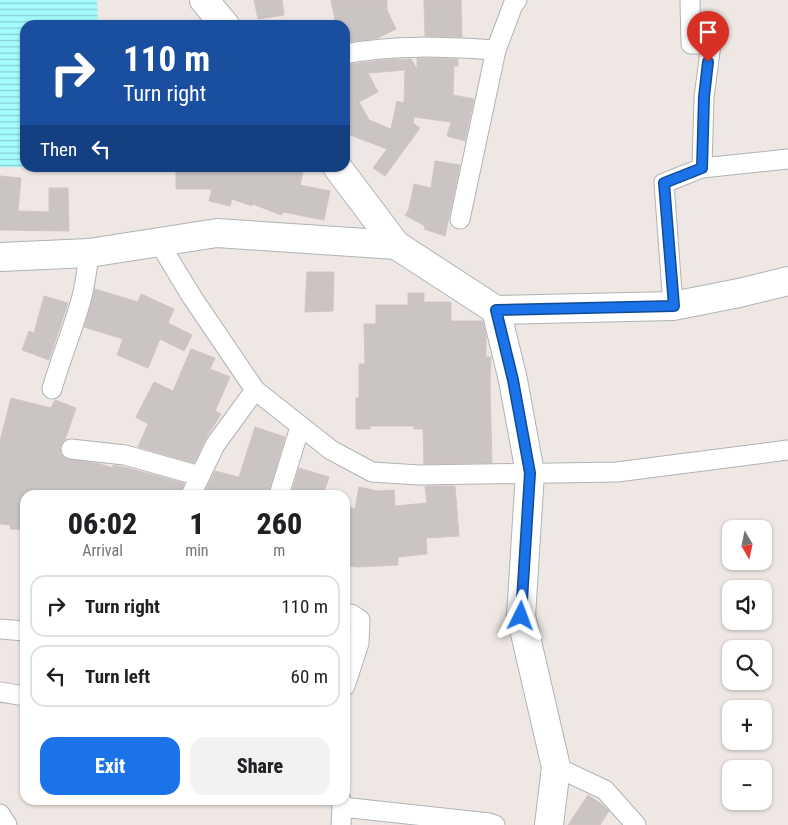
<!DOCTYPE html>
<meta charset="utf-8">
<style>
:root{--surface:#fff;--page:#f2f2f2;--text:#202124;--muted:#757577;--line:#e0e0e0;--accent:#1a73e8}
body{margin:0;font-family:"Roboto Condensed",sans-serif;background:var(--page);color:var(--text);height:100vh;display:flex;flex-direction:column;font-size:19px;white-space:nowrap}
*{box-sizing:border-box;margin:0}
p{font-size:16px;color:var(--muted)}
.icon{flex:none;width:28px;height:28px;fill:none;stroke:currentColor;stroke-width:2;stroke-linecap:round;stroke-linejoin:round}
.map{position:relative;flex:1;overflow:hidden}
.details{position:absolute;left:20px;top:490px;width:330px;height:315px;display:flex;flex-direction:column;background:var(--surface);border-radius:15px;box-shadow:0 1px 4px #0004}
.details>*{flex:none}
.hud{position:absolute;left:20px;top:20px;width:330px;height:152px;border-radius:15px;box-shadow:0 1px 4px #0004;background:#1a4fa0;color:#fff;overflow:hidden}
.needle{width:32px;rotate:171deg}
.controls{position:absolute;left:722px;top:520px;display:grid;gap:10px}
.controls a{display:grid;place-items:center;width:50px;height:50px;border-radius:10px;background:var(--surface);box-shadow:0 1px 4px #0004;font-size:25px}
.pin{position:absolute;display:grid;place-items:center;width:42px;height:42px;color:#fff;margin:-51px -21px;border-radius:50% 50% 50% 0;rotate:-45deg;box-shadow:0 0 5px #0007}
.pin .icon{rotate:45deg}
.me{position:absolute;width:55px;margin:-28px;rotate:3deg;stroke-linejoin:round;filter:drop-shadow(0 0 4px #0008)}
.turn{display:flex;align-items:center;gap:18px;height:105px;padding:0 20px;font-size:22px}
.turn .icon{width:65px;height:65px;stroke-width:2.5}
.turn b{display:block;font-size:35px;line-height:42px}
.then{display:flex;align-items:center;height:48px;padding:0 20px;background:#0003;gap:10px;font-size:19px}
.eta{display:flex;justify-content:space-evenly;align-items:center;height:85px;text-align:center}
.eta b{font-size:30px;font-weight:800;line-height:35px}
.cta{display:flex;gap:10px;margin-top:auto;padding:10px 20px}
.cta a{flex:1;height:58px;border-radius:15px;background:var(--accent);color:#fff;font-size:20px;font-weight:800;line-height:58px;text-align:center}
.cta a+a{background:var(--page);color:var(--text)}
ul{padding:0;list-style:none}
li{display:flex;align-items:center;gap:15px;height:62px;margin:0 10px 8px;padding:0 10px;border:2px solid var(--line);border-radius:15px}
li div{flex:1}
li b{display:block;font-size:19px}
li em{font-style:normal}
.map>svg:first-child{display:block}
.water{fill:url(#water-rules)}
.building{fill:#cac4c3;stroke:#d2c6c2;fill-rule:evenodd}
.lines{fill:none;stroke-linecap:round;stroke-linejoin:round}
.street-casing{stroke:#afb4b6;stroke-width:21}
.secondary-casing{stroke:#aeb4b6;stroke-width:30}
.street{stroke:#fff;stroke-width:19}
.secondary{stroke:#fff;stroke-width:28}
.route-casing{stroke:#114b97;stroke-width:12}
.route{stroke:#1a73e8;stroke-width:9}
</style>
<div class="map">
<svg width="788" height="825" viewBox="0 0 788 825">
<defs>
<pattern id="water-rules" width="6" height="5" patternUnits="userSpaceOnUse" patternTransform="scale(1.25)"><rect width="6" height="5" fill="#a5fcfc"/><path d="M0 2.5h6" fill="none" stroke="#89cfd0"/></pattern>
</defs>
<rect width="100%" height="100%" fill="#eee7e3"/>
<path class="water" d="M0,0H97L98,25H25V167H0Z"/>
<path class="building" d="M254,0H282L284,15L258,19Z
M331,0H387V10L396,29L378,38L345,43V25H336Z
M424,0H461L462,37L425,36Z
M417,58L458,59V66H454L453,95L474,99L465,141L447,136L451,122L414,117L413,123L420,128L385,176L373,168L387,149L345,133V65L384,60L411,59L417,69ZM405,70L404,103L397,101L391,129L369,120L359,102L378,92L368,73Z
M435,161L460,165L445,236L424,229L425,226L405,215L409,209L414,184L431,188Z
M176,168H304L300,185L330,191L324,220L283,212L281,215L253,204L252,206L232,199L230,206L209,201L212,189H176Z
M0,176L21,178L18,211L49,212V188H68L69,231L0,230Z
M307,272H334L333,311L305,312Z
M95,289L138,302L141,294L174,309L168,323L192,335L184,351L160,339L148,368L117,355L123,339L84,327Z
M408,293H424V302H451V321H483L486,336V357H491L490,386L492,463L424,464L423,429H414V426H370V429H356V398H359V364H365L364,324H376V305H408Z
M44,296L68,303L49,360L22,350L29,331L34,333Z
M191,349L215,358L210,369L230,377L215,411L221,414L205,440L194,463L138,447L148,424L136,417L154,382L173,391Z
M11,398L51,408L55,400L76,408L65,440L60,447L61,454L65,458L100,464L113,468V465L128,468L184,483L180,495H25V530L10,529L11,525L0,524V441Z
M255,427L285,437L268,495H203L215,471L239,477Z
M299,468L329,477L323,495H303L292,492Z
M425,486H455L459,536L426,538L427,554L398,557V565L357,567L345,565V506L355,509L359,487L377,491L394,490L395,506L427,503Z
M588,795L603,805L609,811L600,825H568Z"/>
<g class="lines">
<defs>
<path id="street" d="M345,54C395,44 445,47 496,50
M702,168L788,159
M460,219L496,50L513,5L517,0
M158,241L192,297L255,390L331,450L372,472L419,475L617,472L788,450
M673,306L664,183L702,168L704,97L711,44H691L690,0
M52,389C60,361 71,334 79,307C85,289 87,271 89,253
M71,449L125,455L200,476
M191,495L215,445L255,390
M279,495L300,427
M345,613L351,614L360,620L359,643L345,686
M0,629L25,631
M0,692L25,696
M556,767L605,790L636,825
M341,800L342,807L489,823L495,825
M0,814L7,825
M341,825L342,807"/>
<path id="secondary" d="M204,0L225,25
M338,168L396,245L496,310L513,380L530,473L521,616L556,767L549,825
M0,257L89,253L217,233L396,245
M496,310L673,306L739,293L788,281"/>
</defs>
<use href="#street" class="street-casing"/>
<use href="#secondary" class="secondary-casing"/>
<use href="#street" class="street"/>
<use href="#secondary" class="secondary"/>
</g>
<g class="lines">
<defs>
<path id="route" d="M521,616L530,473L513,380L496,310L674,306L664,183L702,168L704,97L708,62"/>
</defs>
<use href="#route" class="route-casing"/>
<use href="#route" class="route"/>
</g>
</svg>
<div class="controls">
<a><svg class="needle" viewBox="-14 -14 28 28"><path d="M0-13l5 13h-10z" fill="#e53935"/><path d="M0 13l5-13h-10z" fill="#757577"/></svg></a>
<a><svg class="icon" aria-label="sound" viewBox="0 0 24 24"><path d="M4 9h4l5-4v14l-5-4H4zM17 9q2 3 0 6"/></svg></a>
<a><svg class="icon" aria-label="search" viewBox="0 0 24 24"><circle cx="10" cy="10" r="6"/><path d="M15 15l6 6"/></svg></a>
<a>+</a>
<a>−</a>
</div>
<div class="pin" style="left:708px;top:62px;background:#d93025"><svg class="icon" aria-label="arrive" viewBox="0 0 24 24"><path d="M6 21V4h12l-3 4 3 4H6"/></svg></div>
<svg class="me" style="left:521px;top:616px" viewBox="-20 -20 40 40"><path d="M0-17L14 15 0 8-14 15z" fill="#1a73e8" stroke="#fff" stroke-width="4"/></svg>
<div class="hud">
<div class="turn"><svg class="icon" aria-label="right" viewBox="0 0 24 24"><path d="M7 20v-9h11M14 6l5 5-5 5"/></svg><div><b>110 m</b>Turn right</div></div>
<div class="then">Then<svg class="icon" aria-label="left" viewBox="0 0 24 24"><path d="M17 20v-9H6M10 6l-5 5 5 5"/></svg></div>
</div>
<section class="details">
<div class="eta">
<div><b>06:02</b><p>Arrival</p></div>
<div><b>1</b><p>min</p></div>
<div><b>260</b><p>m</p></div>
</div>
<ul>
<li><svg class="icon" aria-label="right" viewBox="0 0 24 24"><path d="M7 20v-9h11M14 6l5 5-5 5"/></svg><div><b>Turn right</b></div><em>110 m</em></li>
<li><svg class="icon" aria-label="left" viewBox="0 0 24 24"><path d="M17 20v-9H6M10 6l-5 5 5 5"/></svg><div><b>Turn left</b></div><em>60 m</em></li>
</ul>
<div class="cta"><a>Exit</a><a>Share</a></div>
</section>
</div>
